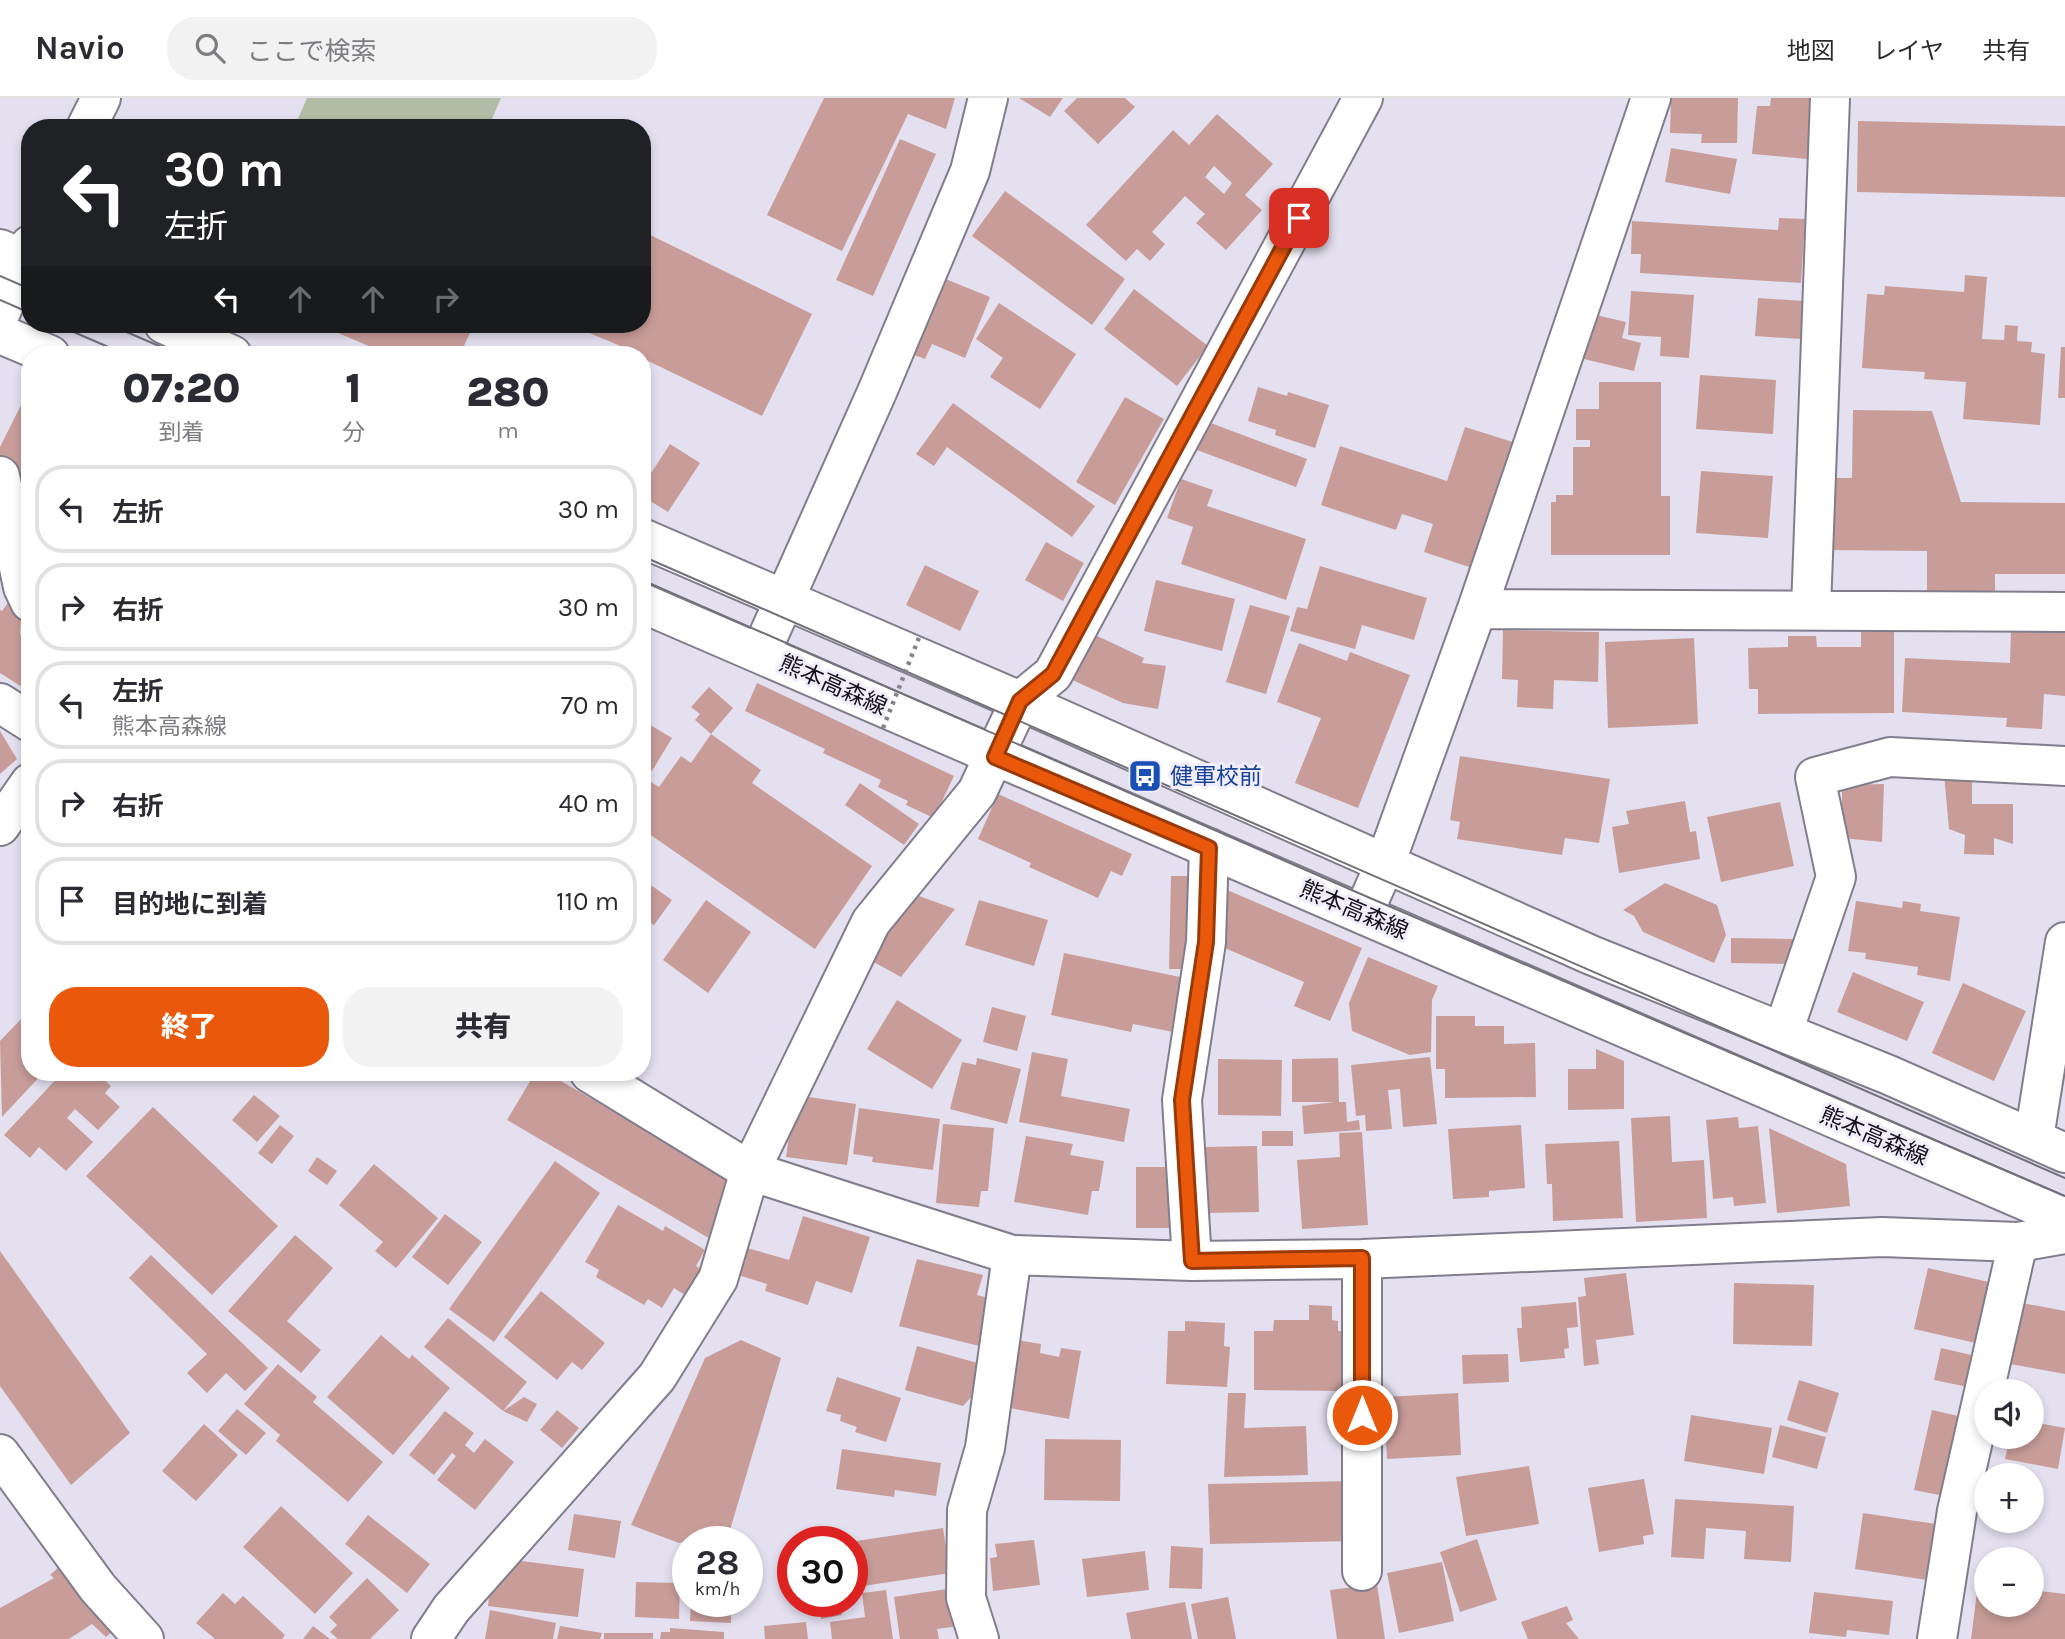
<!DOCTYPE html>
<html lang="ja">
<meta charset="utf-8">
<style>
:root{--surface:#fff;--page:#f2f2f3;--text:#2b2b33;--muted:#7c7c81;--line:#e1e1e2;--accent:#ea580c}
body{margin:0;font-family:Karla,"Noto Sans JP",sans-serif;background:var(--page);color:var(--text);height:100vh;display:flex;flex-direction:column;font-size:26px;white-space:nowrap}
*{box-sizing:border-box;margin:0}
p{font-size:23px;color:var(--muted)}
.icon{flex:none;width:38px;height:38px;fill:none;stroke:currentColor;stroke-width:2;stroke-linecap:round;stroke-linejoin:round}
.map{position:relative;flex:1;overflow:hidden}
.drawer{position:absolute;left:21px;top:248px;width:630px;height:735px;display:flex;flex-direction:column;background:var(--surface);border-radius:28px;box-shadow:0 4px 10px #0003}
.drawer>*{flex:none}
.hud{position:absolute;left:21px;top:21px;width:630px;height:214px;border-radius:28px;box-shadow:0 4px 10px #0003;background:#202124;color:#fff;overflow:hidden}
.controls{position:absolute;left:1974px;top:1281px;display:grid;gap:14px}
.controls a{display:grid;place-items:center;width:70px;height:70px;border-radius:50%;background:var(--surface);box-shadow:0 4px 10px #0003;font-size:35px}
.speed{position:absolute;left:672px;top:1428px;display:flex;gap:14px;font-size:35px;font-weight:700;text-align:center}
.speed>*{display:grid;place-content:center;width:91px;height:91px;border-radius:50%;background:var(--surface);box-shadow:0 4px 10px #0003;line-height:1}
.speed small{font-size:18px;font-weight:400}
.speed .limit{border:10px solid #d22;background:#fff;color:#111}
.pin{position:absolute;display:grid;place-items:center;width:60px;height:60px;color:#fff;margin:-30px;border-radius:14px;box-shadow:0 4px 10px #0006}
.me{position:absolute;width:77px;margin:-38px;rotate:0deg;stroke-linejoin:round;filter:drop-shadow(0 0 5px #0008)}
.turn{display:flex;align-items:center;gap:24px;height:147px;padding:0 28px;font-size:32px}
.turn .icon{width:91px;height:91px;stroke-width:2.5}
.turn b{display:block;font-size:49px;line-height:60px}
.lanes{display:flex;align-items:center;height:66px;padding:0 28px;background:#0003;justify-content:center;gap:35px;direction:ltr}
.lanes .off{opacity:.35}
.eta{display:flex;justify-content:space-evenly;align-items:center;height:119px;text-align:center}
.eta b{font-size:42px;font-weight:800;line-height:49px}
.action{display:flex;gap:14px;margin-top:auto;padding:14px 28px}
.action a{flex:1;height:80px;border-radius:28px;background:var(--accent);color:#fff;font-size:28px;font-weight:800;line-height:80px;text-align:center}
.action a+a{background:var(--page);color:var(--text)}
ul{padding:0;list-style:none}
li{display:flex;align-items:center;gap:21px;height:88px;margin:0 14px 10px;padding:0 14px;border:4px solid var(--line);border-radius:28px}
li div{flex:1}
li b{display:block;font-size:26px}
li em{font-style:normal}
header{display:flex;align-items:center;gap:42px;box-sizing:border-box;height:98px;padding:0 35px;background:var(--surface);border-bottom:2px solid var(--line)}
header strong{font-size:33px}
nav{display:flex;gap:38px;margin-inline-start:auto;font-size:24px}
.search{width:490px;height:63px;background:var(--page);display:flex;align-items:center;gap:18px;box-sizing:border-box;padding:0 24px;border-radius:28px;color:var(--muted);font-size:26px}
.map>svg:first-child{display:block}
.park{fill:#b1bba5}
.building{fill:#c89d99;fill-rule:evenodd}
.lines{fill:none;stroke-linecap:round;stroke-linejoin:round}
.minor-casing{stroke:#817d8c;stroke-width:42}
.primary-casing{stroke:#817d8c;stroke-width:42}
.minor{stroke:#fff;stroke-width:38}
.primary{stroke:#fff;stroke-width:38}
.tram{stroke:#72707a;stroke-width:2}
.path-bridge{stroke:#85828d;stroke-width:4.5;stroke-dasharray:3.5 5;stroke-linecap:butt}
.route-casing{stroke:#983908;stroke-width:18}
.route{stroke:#ea580c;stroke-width:12}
.labels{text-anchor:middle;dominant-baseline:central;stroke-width:6;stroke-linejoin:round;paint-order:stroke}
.street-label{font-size:23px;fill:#141218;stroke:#f1edfd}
.transit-label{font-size:23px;fill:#164399;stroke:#f1edfd;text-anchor:start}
</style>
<header>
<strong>Navio</strong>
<div class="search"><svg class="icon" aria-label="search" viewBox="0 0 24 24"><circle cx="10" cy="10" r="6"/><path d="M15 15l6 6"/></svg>ここで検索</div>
<nav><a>地図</a><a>レイヤ</a><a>共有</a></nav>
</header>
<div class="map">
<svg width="2065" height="1541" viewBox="0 0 2065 1541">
<rect width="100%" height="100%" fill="#e4e0f0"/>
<path class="park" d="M307,0H501L488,30H294Z"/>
<path class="building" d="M824,0H955L946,31L908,16L842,153L767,117Z
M1019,0H1063L1050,19Z
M1077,0H1125L1135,9L1098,46L1064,13Z
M1671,0H1738L1737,45H1701L1702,36L1670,35Z
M1771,0H1812L1807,61L1752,56L1757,8H1770Z
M1217,16L1273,66L1245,97L1262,112L1226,152L1196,125L1205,116L1185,98L1152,134L1165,146L1150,163L1137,151L1126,163L1086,127L1173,32L1189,47ZM1214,68L1232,85L1224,96L1205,79Z
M1858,23L2065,28V99L1857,94Z
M900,41L936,56L873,198L836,182Z
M1671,50L1737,61L1730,96L1665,84Z
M1005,93L1125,181L1092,227L972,138Z
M1779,120L1805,121L1801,185L1640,175L1641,156H1631L1632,123L1778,132Z
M642,133L812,216L762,318L642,260V257L587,234L591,226H642Z
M1965,177L1987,179L1982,241L2004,242L2005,227L2018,228L2017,243L2032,244L2031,254L2045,256L2040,327L1963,321L1966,284L1924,281L1925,274L1862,270L1867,196L1884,197L1885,188L1964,194Z
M938,178L990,199L965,260L932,246L925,261L906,254Z
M1134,191L1208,248L1177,288L1104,231Z
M1631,193L1694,197L1689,260L1660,258L1661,239L1628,237Z
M1758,200L1804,203L1801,241L1755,238Z
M999,205L1076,256L1040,311L990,279L1003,260L976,241Z
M1596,217L1626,224L1622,240L1641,245L1634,273L1584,261Z
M317,226H474L460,257H390Z
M2061,249H2065V300H2058Z
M1700,277L1776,282L1773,336L1696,331Z
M1599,284H1661V398H1670V457H1551V404H1556V397H1573V349H1590V342H1576V311H1599Z
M1258,289L1287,298L1288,294L1329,307L1315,350L1275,337L1276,332L1248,323Z
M27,295L30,296V489L0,378V349Z
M1125,299L1164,321L1115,407L1076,384Z
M953,305L1095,408L1072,439L947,349L934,368L916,356Z
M1853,312L1932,313L1961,404L2065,405V476H1995V493H1927V453L1827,452V380H1852Z
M1208,324L1307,361L1296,389L1197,352Z
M1465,329L1516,345L1475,471L1424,454L1433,426L1402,416L1396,432L1321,407L1340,348L1447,383Z
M670,346L700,365L668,414L642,398V389Z
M1701,373L1773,378L1768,440L1696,435Z
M1181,381L1213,392L1207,408L1306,441L1286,502L1181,466L1193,429L1167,420Z
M1046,444L1084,465L1063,503L1025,482Z
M925,467L979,493L960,533L906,507Z
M1320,468L1427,500L1414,542L1362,527L1355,551L1290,533L1297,509L1307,511Z
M1156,482L1235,501L1222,553L1144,533Z
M10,502L21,520L20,536L30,543V594L0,575V512L2,513Z
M1250,507L1290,518L1266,596L1226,584Z
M1894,520V615L1758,616V591H1749L1748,550L1788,549V538H1816L1817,549H1861V521Z
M1503,532L1599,534L1598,584L1554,582L1553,611L1517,609L1518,582L1502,581Z
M2011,532L2065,535V598L2044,596L2042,631L2006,629L2007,620L1902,614L1905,560L2010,565Z
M1091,535L1144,560L1142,565L1166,568L1158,611L1123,605L1070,581Z
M1694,540L1698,626L1608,630L1605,544Z
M1299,545L1347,563L1350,554L1410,577L1358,710L1295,685L1321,620L1277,604Z
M757,585L954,678L934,720L906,707L908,703L878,689L881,682L823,655L825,651L745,613Z
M709,589L733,610L711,636L761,672L752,685L872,768L815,851L642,731V697L651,684L659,689L681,658L691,665L711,636L695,622L700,616L691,609Z
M642,622L672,640L652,673L645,669L642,672Z
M0,633L17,661L0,676Z
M1460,658L1610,681L1599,745L1565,740L1562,757L1457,741L1460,724L1450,722Z
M1944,676L1972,684V706H2013V746L1994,740V757L1964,756L1965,737L1949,731Z
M860,685L919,726L904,747L845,707Z
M1884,686L1882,744L1842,740V687Z
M998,696L1132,756L1122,778L1111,773L1098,800L1029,769L1031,765L978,741Z
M1685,703L1690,734L1696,733L1700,761L1619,775L1612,729L1629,726L1626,713Z
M1780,704L1794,768L1721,784L1707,719Z
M1171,778H1194L1192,871H1169Z
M642,781L672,802L654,827L642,819Z
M1665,785L1717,807L1726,837L1714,865L1643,834L1634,818L1623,812Z
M1225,791L1362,850L1330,923L1294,908L1304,884L1220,848Z
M908,794L955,811L901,879L859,856Z
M706,802L751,834L708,895L663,862Z
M979,802L1048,822L1034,868L965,847Z
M1856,803L1902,810L1903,803L1921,806L1920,813L1960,819L1950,883L1917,877L1918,869L1865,861L1866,855L1848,853Z
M1731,840L1794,841V866L1731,865Z
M1064,855L1185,880L1173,934L1133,926L1131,934L1051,917Z
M1368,859L1438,888L1432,902L1431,954L1410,957L1352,933L1349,905Z
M1853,874L1924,904L1907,943L1837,914Z
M1963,885L2026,913L1994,983L1932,955Z
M897,902L962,942L932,991L867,951Z
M992,909L1026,918L1017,953L983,944Z
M24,918L30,924V975H43L2,1019L0,943Z
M1436,918H1475V928H1504V946L1535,945L1536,999L1445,1000V971H1436Z
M1596,951L1624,963V1011L1568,1012V971H1596Z
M1032,954L1068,961L1061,998L1130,1011L1124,1044L1019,1024Z
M1430,959L1437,1026L1403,1029L1400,991L1388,992L1392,1031L1366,1033L1365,1017L1356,1018L1351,967Z
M977,960L1021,971L1007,1026L950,1011L962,964L976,967Z
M1338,960L1339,1004H1346L1347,1024L1359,1022L1360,1032L1304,1036L1302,1008L1334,1004H1292V961Z
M1218,961L1282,962L1281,1018L1218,1017Z
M62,975H97L111,988L105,995L120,1009L98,1032L75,1011L67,1020L93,1044L66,1073L39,1049L30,1060L4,1037Z
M535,975H547L733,1083L712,1142L507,1022Z
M254,997L280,1018L257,1044L232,1022Z
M802,998L856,1006L847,1067L786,1059L793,1009Z
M153,1009L278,1128L212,1197L86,1078Z
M859,1010L940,1021L933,1072L872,1064L873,1059L853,1056Z
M1670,1018L1672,1064L1704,1062L1707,1120L1636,1124L1631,1020Z
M1738,1019L1739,1030L1758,1028L1766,1105L1734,1108L1733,1099L1713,1101L1706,1022Z
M943,1026L994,1030L988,1093H981L979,1109L936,1105Z
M280,1027L294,1038L272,1066L258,1055Z
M1521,1027L1525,1090L1489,1093V1099L1453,1101L1448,1031Z
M1769,1030L1846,1066L1850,1108L1777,1115Z
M1262,1033H1293V1048H1262Z
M1362,1034L1368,1127L1302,1131L1297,1062L1340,1059L1339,1035Z
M1026,1038L1073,1046L1070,1057L1104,1063L1099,1093H1092L1088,1117L1014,1104Z
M1619,1043L1623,1120L1553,1123L1552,1086H1547L1545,1046Z
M1257,1048L1259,1114L1207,1115L1205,1049Z
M317,1059L337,1073L327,1087L308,1073Z
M555,1063L600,1095L494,1244L449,1211Z
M374,1066L438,1120L396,1170L375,1153L383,1144L339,1107Z
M1136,1069H1181V1130H1136Z
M618,1107L663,1133L665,1128L705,1152L696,1168L701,1171L685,1197L674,1190L662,1210L648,1201L644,1207L596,1179L599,1172L585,1164Z
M445,1116L482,1144L448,1187L412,1159Z
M803,1118L870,1139L852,1195L816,1183L808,1207L765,1193L767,1186L738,1177L747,1150L789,1162Z
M295,1137L333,1170L287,1223L321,1252L301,1275L228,1213Z
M0,1153L130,1335L71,1387L0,1288Z
M151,1157L268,1270L245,1293L226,1275L207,1295L187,1275L207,1256L129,1180Z
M917,1161L983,1177L977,1197L992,1201L979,1248L899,1228Z
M1928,1170L1993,1185L1980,1246L1914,1231Z
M1626,1175L1634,1237L1596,1242L1599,1266L1584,1268L1578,1199L1586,1198L1584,1180Z
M1734,1185L1814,1187L1812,1248L1733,1246Z
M541,1193L605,1245L582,1272L572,1264L557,1282L504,1239Z
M1576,1204L1578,1229L1567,1230L1569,1250L1564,1251L1565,1260L1520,1264L1517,1230H1522L1521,1209Z
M2022,1205L2065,1213V1276L2010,1266Z
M1309,1207L1332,1208V1222L1338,1223V1233L1351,1234L1350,1293L1254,1292V1233H1273L1274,1222H1309Z
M448,1220L527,1284L503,1313L524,1299L537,1306L527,1324L503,1313L424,1249Z
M1185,1223L1225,1225L1224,1248L1230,1249L1227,1289L1166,1286L1168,1233H1185Z
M381,1237L409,1261L412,1257L450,1290L393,1357L327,1299Z
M741,1242L781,1260L730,1432L679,1445L631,1427L705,1260Z
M1017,1242L1041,1246L1040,1255L1059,1259L1061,1250L1081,1253L1069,1321L1004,1309Z
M917,1248L981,1266L973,1297L963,1308L905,1292Z
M1941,1250L1980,1259L1973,1290L1934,1282Z
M1508,1256L1509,1284L1463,1286L1462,1257Z
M278,1266L317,1299L313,1304L383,1364L348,1404L276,1343L280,1337L244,1306Z
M837,1279L901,1300L886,1344L855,1334L857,1329L840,1323L841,1317L826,1313Z
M1799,1282L1839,1295L1827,1335L1787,1322Z
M1228,1295H1246L1244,1330L1306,1328L1308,1377L1224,1379Z
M1458,1295L1461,1357L1387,1361L1384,1299Z
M237,1311L266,1335L246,1357L218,1333Z
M557,1312L579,1330L562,1350L540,1332Z
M1932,1312L1967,1320L1949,1399L1914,1392Z
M445,1313L474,1335L465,1347L474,1355L485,1341L514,1364L475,1412L437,1382L456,1358L452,1355L434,1377L409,1357Z
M1691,1317L1772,1330L1764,1376L1684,1363Z
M2032,1324L2065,1330L2058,1371L2005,1361L2010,1339H2032Z
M204,1326L238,1357L196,1403L162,1373Z
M1780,1327L1826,1339L1817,1371L1772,1359Z
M1045,1341L1121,1342L1120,1403L1044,1402Z
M842,1351L941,1365L936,1398L895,1392L894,1399L836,1391Z
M1529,1368L1539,1426L1466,1438L1456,1379Z
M1644,1381L1654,1436L1643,1438L1644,1446L1599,1454L1588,1390Z
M1352,1383L1354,1443L1210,1446L1208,1386Z
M1675,1401L1794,1408L1791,1464L1744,1461L1746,1433L1706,1430L1704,1461L1671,1459Z
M281,1408L353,1475L315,1516L243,1449Z
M1863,1415L1936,1426L1927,1482L1855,1471Z
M574,1416L621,1423L615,1460L568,1452Z
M368,1417L430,1466L407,1495L345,1446Z
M943,1430L950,1475L863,1488L856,1443Z
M1477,1441L1497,1502L1460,1514L1440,1454Z
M1034,1442L1040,1487L993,1493L990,1460L997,1459L995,1446Z
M1171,1448L1203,1450L1202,1491L1169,1490Z
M1145,1453L1149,1492L1087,1499L1082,1461Z
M506,1461L584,1471L578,1519L488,1508L491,1481L503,1482Z
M852,1461L858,1490L852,1491Z
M1442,1464L1454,1523L1399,1535L1387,1475Z
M60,1468L116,1530L106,1539L92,1526L69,1541H0V1510L54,1480L50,1477Z
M367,1480L399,1512L370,1541H338L330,1534L337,1527L329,1519Z
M636,1484L680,1485L679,1521L635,1519Z
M1377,1486L1385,1541H1337L1330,1492Z
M1978,1486L1986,1487V1507H2032V1492L2065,1496V1541H1971Z
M953,1490L959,1528L937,1531L939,1541H900L894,1499Z
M886,1492L893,1541H832L830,1524L865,1519L862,1495Z
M1814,1494L1893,1503L1889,1537L1847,1532L1846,1539L1809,1535Z
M223,1495L235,1506L243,1498L285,1537L282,1541H215L196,1525Z
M1228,1499L1236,1541H1198L1191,1506Z
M691,1503H731V1525L690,1523Z
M818,1503H840L842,1517L821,1521Z
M1185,1504L1192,1541H1131L1126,1515Z
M1567,1508L1573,1522L1566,1525L1579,1541H1528L1521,1524Z
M490,1512L556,1525L553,1541H485Z
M806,1524L808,1541H765L764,1528Z
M313,1528L330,1541H303Z
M560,1528L602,1535L600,1541H557Z
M670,1530L724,1534V1541H660L661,1534H670Z
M604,1535H653V1541H604Z"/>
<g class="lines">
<defs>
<path id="minor" d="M86,30L101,0
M0,216L30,147
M0,378L23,489L30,504
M1477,511L2065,514
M1811,511L1830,0
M761,554L877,294L970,73L988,0
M0,605L30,624
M0,728L30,685
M1363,816L1385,766L1477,511L1651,0
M1783,934L1836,779L1815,679L1890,659L2065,668
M590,975L750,1073L1012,1157L1192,1163L1362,1161L1882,1139L2018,1144L2065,1136
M2034,1040L2065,844
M1362,1161V1473
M1192,1163L1182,1002L1206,844L1209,750
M0,1356L98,1490L144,1541
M431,1541L451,1511L657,1279L718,1181L750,1073L871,824L977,694L1020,603L1053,576L1363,0
M979,1541L966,1500L967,1412L985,1350L1012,1157
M1937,1541L1957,1413L2018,1144"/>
<path id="primary" d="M0,151L30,164
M164,226L232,257
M0,236L50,257
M642,440L1020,603L1591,857L1889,977L2065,1055
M642,505L2065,1120"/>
</defs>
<use href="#minor" class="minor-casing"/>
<use href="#primary" class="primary-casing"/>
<use href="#minor" class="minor"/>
<use href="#primary" class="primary"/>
<path class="tram" d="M0,178L30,191
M0,202L30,215
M55,226L127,257
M108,226L180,257
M642,458L2065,1080
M642,482L1370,800L2065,1098"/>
<path class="path-bridge" d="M883,630L920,537"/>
</g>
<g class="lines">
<defs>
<path id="route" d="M1299,120L1053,576L1020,603L995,659L1209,750L1206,844L1182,1002L1192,1163L1362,1160V1317"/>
</defs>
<use href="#route" class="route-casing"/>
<use href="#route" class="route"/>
</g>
<defs>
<symbol id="bus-square" viewBox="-11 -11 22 22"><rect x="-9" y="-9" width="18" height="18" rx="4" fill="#1a4fb4" stroke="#f1edfd"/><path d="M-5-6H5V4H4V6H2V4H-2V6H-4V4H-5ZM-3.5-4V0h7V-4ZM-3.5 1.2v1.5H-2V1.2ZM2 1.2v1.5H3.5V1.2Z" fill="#fff"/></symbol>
</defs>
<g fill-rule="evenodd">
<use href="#bus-square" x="1126" y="659" width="38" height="38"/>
</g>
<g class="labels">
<g class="street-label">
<text transform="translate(833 587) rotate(24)">熊本高森線</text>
<text transform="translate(1354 812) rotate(23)">熊本高森線</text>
<text transform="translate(1874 1038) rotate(23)">熊本高森線</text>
</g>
<g class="transit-label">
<text x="1170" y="678">健軍校前</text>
</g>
</g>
</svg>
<div class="controls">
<a><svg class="icon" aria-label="sound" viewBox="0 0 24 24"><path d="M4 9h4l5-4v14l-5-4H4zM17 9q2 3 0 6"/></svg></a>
<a>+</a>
<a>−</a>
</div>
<div class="speed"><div>28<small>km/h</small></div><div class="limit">30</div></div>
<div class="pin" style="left:1299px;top:120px;background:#d93025"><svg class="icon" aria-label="arrive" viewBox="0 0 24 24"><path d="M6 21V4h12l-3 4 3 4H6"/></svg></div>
<svg class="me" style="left:1362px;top:1317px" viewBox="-20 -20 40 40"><circle r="17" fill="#ea580c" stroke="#fff" stroke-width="3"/><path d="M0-11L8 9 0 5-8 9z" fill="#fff"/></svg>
<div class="hud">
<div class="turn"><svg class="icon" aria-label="left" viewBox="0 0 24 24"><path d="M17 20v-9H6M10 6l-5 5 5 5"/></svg><div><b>30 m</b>左折</div></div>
<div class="lanes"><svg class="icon" aria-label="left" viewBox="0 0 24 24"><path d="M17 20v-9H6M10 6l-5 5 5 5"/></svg><svg class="icon off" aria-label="ahead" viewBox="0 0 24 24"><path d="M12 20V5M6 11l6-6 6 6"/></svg><svg class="icon off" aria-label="ahead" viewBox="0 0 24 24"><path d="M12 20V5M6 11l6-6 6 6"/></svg><svg class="icon off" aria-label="right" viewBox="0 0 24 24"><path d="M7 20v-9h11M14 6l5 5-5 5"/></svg></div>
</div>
<section class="drawer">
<div class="eta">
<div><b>07:20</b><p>到着</p></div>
<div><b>1</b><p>分</p></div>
<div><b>280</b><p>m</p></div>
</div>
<ul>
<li><svg class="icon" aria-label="left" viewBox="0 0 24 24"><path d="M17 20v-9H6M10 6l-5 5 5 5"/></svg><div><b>左折</b></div><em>30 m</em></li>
<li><svg class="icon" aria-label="right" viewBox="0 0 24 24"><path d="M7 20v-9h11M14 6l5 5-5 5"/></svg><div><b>右折</b></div><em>30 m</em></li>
<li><svg class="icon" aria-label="left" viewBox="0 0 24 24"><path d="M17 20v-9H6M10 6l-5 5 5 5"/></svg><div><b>左折</b><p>熊本高森線</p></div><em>70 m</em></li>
<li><svg class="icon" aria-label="right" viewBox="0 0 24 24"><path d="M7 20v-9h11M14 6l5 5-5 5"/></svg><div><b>右折</b></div><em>40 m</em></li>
<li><svg class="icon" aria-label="arrive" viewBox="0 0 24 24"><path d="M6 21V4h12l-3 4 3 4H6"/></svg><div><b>目的地に到着</b></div><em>110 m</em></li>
</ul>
<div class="action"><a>終了</a><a>共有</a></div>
</section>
</div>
